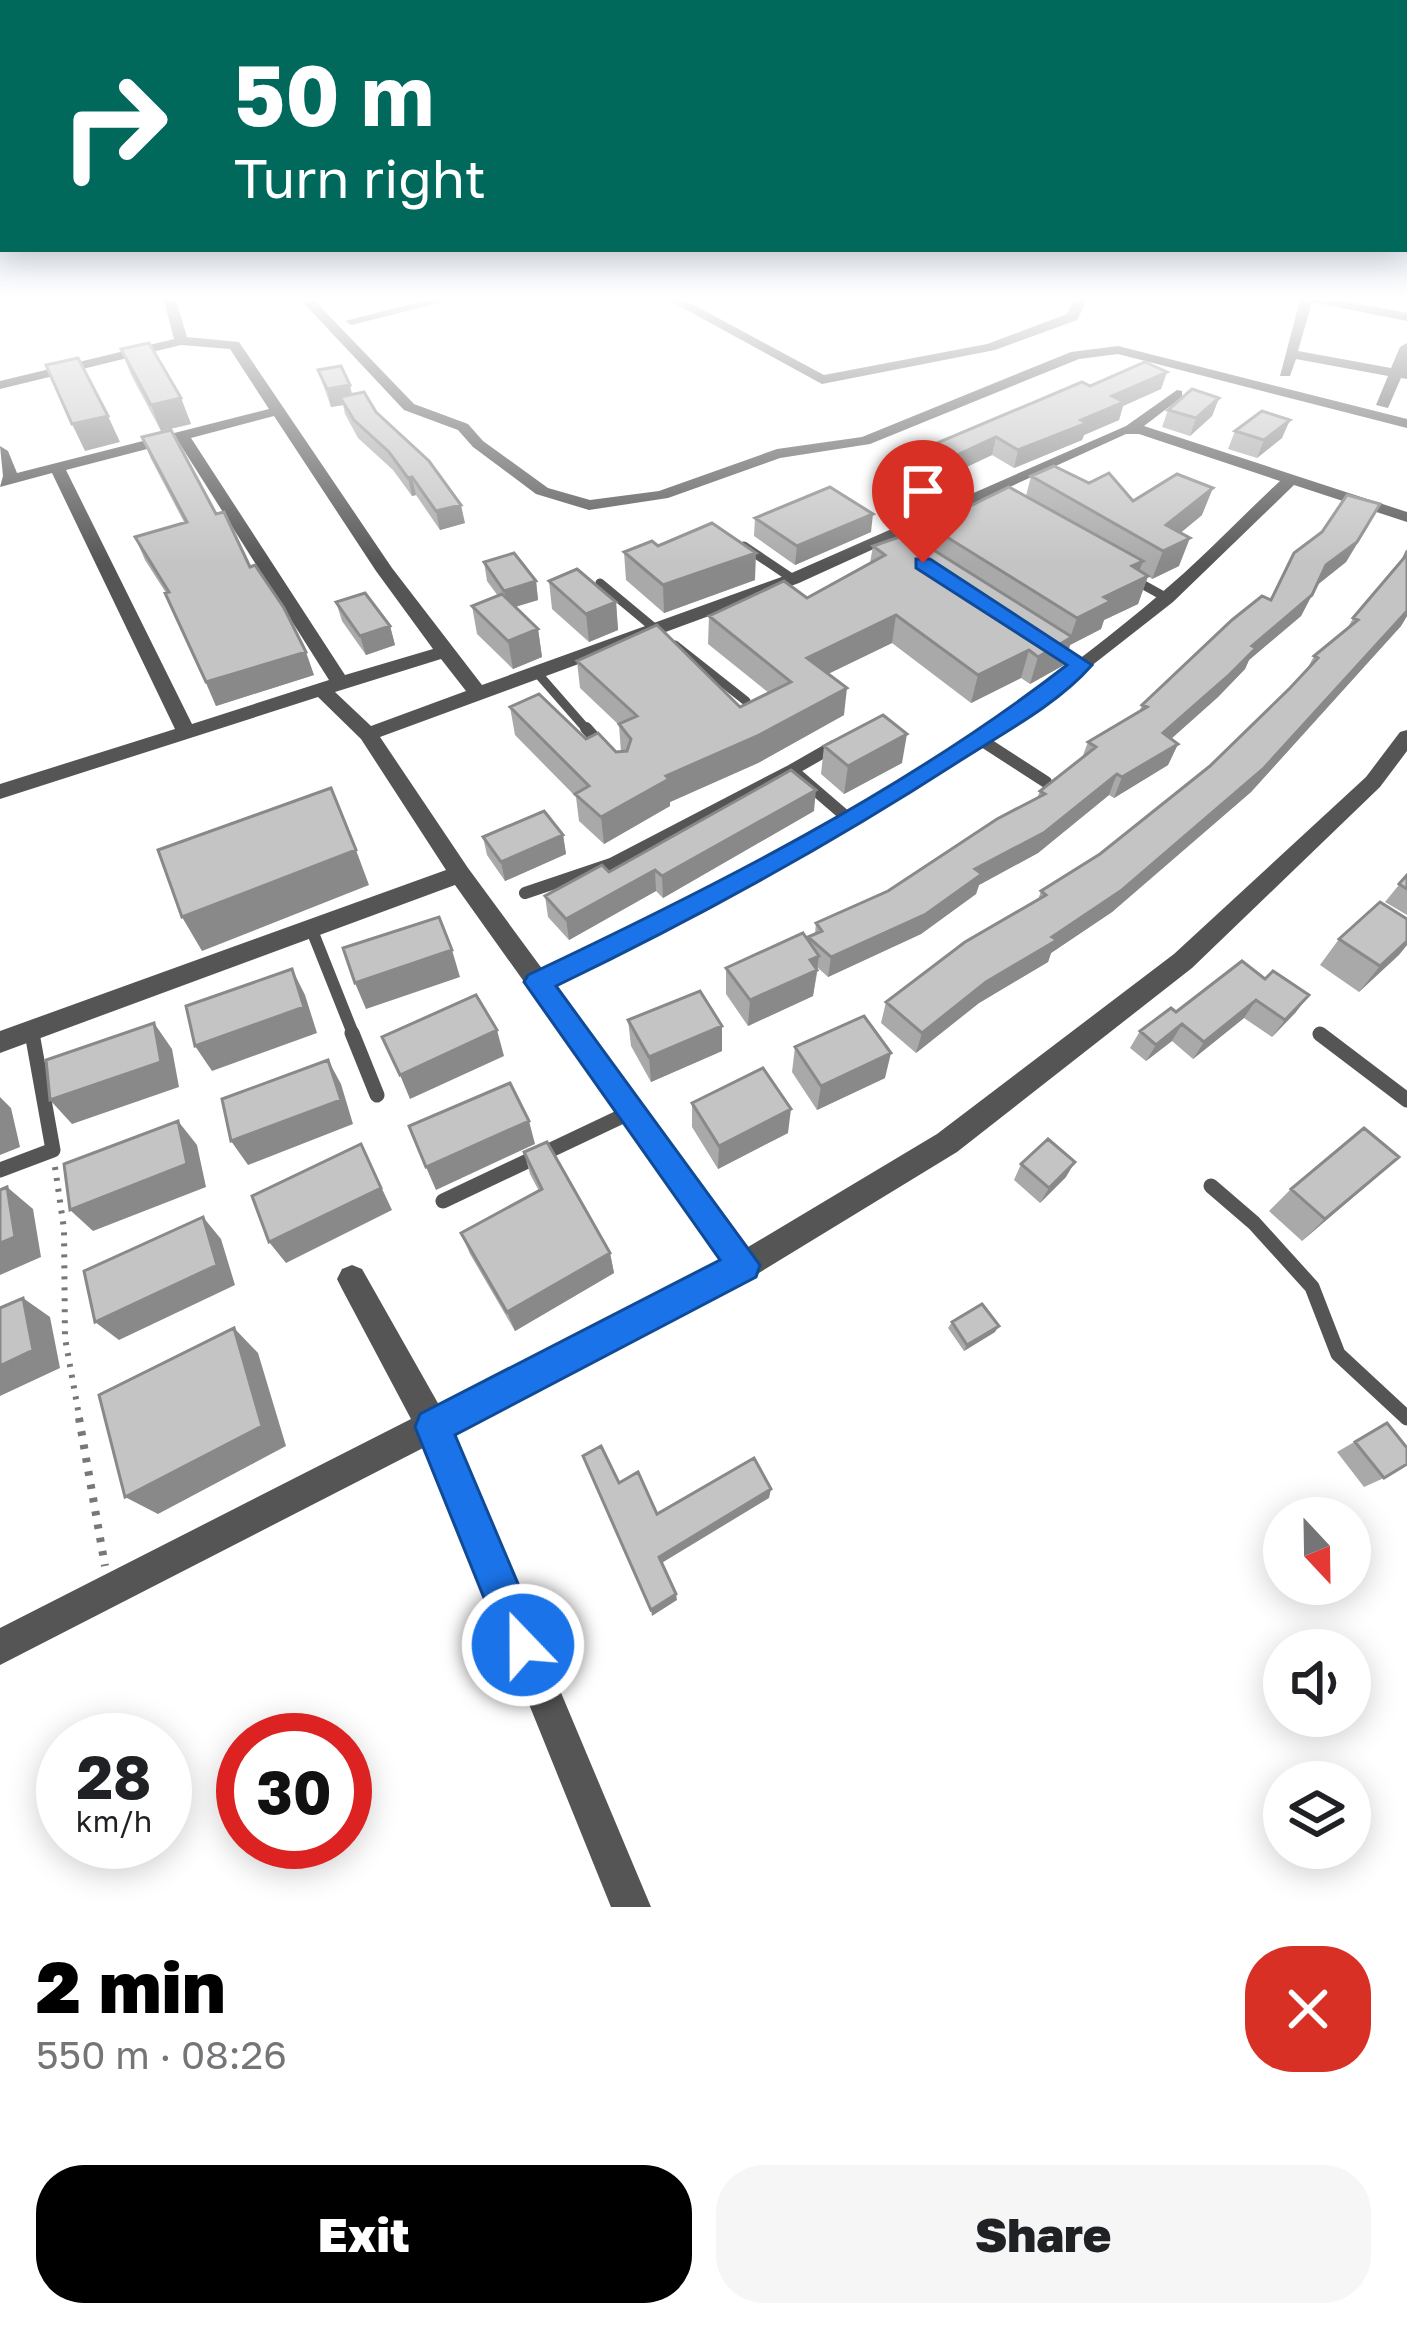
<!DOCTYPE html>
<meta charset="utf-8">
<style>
:root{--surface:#fff;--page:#f6f6f6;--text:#202124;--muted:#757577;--accent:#000}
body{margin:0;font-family:"Golos Text",sans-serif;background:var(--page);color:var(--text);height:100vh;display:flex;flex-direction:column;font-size:45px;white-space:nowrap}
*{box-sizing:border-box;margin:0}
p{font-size:39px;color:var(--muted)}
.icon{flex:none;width:66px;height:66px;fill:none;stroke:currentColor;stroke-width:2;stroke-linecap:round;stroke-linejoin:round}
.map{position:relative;height:1907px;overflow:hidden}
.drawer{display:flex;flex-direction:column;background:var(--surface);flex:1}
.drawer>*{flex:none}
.guide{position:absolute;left:0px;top:0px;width:1407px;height:252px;box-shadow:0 6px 30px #0003;background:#00695c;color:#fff;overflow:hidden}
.needle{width:78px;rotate:158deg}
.buttons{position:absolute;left:1263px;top:1497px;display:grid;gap:24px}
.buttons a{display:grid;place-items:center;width:108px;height:108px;border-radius:50%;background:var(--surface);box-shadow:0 6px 30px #0003;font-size:60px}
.speed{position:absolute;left:36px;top:1713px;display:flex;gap:24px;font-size:60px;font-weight:700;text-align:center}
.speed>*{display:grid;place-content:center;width:156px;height:156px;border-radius:50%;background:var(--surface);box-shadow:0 6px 30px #0003;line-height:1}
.speed small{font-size:30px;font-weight:400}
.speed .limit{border:18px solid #d22;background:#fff;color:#111}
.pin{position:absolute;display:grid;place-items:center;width:102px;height:102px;color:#fff;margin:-123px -51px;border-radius:50% 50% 50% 0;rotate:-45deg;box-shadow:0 0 12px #0007}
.pin .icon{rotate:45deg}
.me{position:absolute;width:132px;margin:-66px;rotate:338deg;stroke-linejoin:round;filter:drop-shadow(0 0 9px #0008)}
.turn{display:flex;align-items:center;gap:42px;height:252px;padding:0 36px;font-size:54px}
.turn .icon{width:156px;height:156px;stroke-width:2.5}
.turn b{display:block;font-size:84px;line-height:102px}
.round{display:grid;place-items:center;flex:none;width:126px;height:126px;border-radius:48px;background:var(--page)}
.headline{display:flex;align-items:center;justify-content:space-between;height:204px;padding:0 36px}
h1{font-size:72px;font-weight:800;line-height:90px;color:var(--accent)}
.button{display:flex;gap:24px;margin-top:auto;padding:24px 36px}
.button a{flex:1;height:138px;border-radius:48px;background:var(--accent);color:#fff;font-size:48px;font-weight:800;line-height:138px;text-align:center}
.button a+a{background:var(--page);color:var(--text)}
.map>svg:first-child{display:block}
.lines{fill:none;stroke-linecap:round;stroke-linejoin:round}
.path-far1{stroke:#777;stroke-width:6;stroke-dasharray:3 8;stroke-linecap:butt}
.path{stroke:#777;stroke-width:8;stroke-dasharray:4.5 9;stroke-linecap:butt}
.service-far2{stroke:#555;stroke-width:9}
.service-far1{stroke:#555;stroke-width:12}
.service{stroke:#555;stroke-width:15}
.minor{fill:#555;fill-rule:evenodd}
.wall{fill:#a9a9a9}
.shaded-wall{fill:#898989}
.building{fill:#c4c4c4;stroke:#898989;stroke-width:3}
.route{fill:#1a73e8;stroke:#114b97;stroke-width:3}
</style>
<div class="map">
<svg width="1407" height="1907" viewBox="0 0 1407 1907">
<rect width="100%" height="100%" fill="#fff"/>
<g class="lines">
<path class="path-far1" d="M55,1167L64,1229L65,1338L80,1421"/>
<path class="path" d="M79,1418L105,1566"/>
<path class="service-far2" d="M744,546L793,579
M1131,578L1167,598
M600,583L659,632
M675,645L746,701
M539,675L588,731"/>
<path class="service-far1" d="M586,728L602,746
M978,738L1046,782
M834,746L792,770L850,820
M525,893L611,864L792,770
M311,928L354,1036
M32,1030L33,1036"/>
<path class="service" d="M352,1033L377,1095
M1320,1034L1407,1100
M0,1170L53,1150L32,1033
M1211,1186L1254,1223L1312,1287L1338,1354L1407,1418
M443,1201L631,1112"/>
<path class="minor" d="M163,297H175L187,337L239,342L392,568L482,685L787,575L1126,426L1177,390L1182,391V397L1144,426L1407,512V522L1294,485L1173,602L1035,710L858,825L703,913L555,986L748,1247L937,1134L1174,954L1366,777L1400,732L1407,730V751L1380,787L1192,968L957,1152L754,1276L452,1433L651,1907H611L425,1447L0,1665V1628L411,1419L342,1289L337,1279L342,1269L352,1265L362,1269L439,1405L723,1261L455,885L0,1053V1031L446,870L361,739L318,697L0,799V784L175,729L52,473L0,487L3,476L0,446L8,451L17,473L269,409L230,349L181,345L0,389V381L174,339ZM274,416L376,571L433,649L345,675L191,438ZM1126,434H1139L1280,481C1240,518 1202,559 1160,594C977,751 759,866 543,970L468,868L380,737L799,583ZM178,441L329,680L192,724L66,470ZM441,659L466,691L371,726L335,692Z
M298,297H311L414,404L468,424L483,441L548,488L590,500L659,491L777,449L862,437L1071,352L1118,346L1407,419V428L1118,354L1079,359L870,444L780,458L668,498L589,510L536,494L473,447L458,430L404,410Z
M438,297H463L351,325L345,321Z
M663,297H679L824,375L987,344L1067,314L1076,297H1089L1077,320L995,350L822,384Z
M1297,297H1325L1407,313V321L1312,302L1298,351L1391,368L1400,347L1407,343V379L1401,378L1388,408L1376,405L1388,376L1296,359L1290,376H1280L1300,300Z"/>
</g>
<path class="wall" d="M121,349L181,398L191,424L161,431L131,375Z
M318,370L376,412L465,523L440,530L416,495L412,496L393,470L358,438L345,414L343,405L331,407Z
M1167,372L1161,389L1123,406L1119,420L1084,435L1082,440L1014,468L992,455L943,478L946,500L924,510L882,483L885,465L1090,386Z
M1219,398L1212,416L1190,436L1162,427L1168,410Z
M1235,431L1282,438L1257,458L1228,449Z
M142,437L216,514L250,567L314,675L216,706L166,593L145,560L135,537L184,522L151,459Z
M1031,476L1089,483L1133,501L1202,515L1180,533L1179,566L1152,579L1148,576L1138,604L1104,620L1101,629L1070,645L1064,665L1030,684L1021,678L971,703L892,643L828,674L844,715L758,763L670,802V806L604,844L579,821L576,797L515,735L510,707L616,752H621L619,725L580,688L577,661L740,707L769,693L708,644L709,616L807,598L870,563L873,546L925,545L929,526L1026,496Z
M755,518L871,532L795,565L754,536Z
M1369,525L1346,562L1317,585L1301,616L1249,660L1245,669L1218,697L1171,739L1178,744L1168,765L1114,798L1109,795L1038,853L979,885L976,894L921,934L828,977L818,968L813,996L748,1026L726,994V968L808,940V937L815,934L816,923L888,891L1037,798L1040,791L1082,758L1088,742L1139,712L1142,705L1271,600Z
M658,546L755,580L664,613L626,580L624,552Z
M1407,549V616L1401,626L1251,792L1112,912L1051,953L1048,962L979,1003L916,1053L881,1023L886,1002L1038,900L1041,891L1100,854L1210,766L1290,688L1306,671L1314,656L1347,629L1353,618L1400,562Z
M484,562L536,581L538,600L515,607L538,629L542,657L513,669L477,634L472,606L498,596L487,581Z
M549,581L616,602L618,630L589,642L552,609Z
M336,602L390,626L395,645L366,655L342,621Z
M824,746L902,763L844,794L821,774Z
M814,811L663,898L656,891L569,940L548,917L545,896L609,872Z
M563,835L566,854L505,881L487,855L483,837Z
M1407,875V915L1385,902Z
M1407,919V945L1359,992L1320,965L1339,939Z
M1242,961L1296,1012L1272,1037L1244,1018L1193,1059L1172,1041L1146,1061L1130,1048L1140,1031L1176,1012Z
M628,1020L722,1026V1051L651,1082L631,1046Z
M795,1047L885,1078L817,1110L792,1072Z
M692,1103L788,1133L718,1169L692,1127Z
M524,1152L610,1253L614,1273L515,1331L470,1254L461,1233L539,1191L530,1174Z
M1021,1164L1066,1177L1040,1203L1014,1180Z
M1374,1179L1302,1241L1269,1211L1291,1189Z
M952,1322L995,1332L964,1351L948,1328Z
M1387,1423L1384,1478L1364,1487L1337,1452Z"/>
<path class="shaded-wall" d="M1167,372L1161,389L1123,406L1119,420L1084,435L1082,440L1014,468L1018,450L1081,420L1112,396Z
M350,385L354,403L340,397L343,405L331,407L327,389Z
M181,398L191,424L161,431L151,405Z
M1219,398L1212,416L1190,436L1196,418Z
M108,416L120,442L85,451L72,424Z
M1290,420L1282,438L1257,458L1264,440Z
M996,437L992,455L924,487L927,469Z
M412,477L416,495L412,496L408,478Z
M949,482L946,500L924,510L928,491Z
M1213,488L1202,515L1160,550L1166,525Z
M1380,504L1346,562L1316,586L1326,565Z
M461,505L465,523L440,530L436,511Z
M873,514L871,532L795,565L797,546Z
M1190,538L1179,566L1152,579L1163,551Z
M756,553L755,580L664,613L663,585Z
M1143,561L1135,582L1148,576L1138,604L1104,620L1101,629L1070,645L1064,665L1030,684L1038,657L1070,638L1077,618L1104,597L1132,566Z
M536,581L538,600L508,609L504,591Z
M1312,595L1301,616L1249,660L1245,669L1218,697L1154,754L1163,733L1252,646Z
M616,602L618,630L589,642L586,614Z
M1407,611V616L1401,626L1251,792L1112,912L1051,953L1048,962L979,1003L916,1053L922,1033L986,982L1052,937Z
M896,615L892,643L805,685L807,658Z
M390,626L395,645L366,655L360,636Z
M538,629L542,657L513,669L508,641Z
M1029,650L1021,678L971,703L978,675Z
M306,652L314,675L216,706L206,682Z
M847,688L844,715L758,763L670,802V806L604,844L601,817L666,776Z
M907,734L902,763L844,794L848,766Z
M1178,744L1168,765L1114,798L1122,777Z
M1117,774L1109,795L1038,853L979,885L976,894L921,934L828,977L831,957L975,869Z
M816,790L814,811L663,898L662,876Z
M563,835L566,854L505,881L501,862Z
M356,850L369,885L202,951L182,917Z
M655,870L656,891L569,940L566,919Z
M1407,941V945L1399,955L1359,992L1380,966Z
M452,950L460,977L366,1009L355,983Z
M819,956L813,996L748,1026L750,1000L810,960Z
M292,969L305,995L317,1033L212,1071L195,1046Z
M1309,995L1296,1012L1272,1037L1285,1020Z
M1256,1000L1244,1018L1193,1059L1204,1042Z
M154,1023L172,1049L179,1087L72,1124L50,1100Z
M1182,1024L1172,1041L1146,1061L1156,1045Z
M722,1026V1051L651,1082L649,1057Z
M497,1030L504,1056L410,1099L400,1075Z
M891,1053L885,1078L817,1110L821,1086Z
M328,1060L341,1084L353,1124L248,1165L231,1141Z
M0,1097L11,1108L20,1147L0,1155Z
M791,1109L788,1133L718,1169L719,1146Z
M178,1121L197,1145L206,1187L93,1231L70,1210Z
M529,1121L535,1144L436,1190L426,1167Z
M361,1144L392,1210L286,1263L269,1242Z
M1399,1157L1374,1179L1302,1241L1325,1219Z
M1075,1162L1066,1177L1040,1203L1049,1188Z
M7,1187L33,1209L41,1257L0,1275V1243Z
M203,1217L221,1239L235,1285L119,1340L95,1322Z
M610,1253L614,1273L515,1331L507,1312Z
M23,1298L50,1317L60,1368L0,1396V1366Z
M999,1326L995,1332L964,1351L967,1345Z
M234,1328L258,1353L286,1446L158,1514L125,1497Z
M771,1489L769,1498L660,1564L659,1557Z
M676,1594L677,1600L652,1616L651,1610Z"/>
<path class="building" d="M149,343L181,398L151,405L121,349Z
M78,358L108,416L72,424L46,365Z
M1145,362L1167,372L1112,396L1124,402L1081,420L1087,423L1018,450L996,437L927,469L949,482L928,491L885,465L1082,382L1090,386Z
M341,366L350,385L327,389L318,370Z
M1192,389L1219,398L1196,418L1168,410Z
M364,392L376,412L429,461L461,505L436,511L412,477L408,478L389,452L354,420L340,397Z
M1262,411L1290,420L1264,440L1235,431Z
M171,430L216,514L224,512L250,567L255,565L284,608L306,652L206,682L165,593L169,592L135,537L187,522L142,437Z
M1054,466L1089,483L1109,473L1133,501L1177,474L1213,488L1166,525L1190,538L1163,551L1031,476Z
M830,487L873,514L797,546L755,518Z
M1009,487L1143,561L1132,566L1148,576L1104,597L1111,601L1077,618L929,526Z
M1347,495L1380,504L1357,542L1326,565L1312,595L1252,646L1256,648L1228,676L1163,733L1178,744L1122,777L1117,774L1045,832L975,869L982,874L926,914L831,957L808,937L822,931L816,923L888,891L997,819L1045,794L1040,791L1096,747L1088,742L1147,707L1142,705L1232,620L1262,596L1271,600L1294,553L1322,532Z
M712,523L756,553L663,585L624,552L652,541L658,546Z
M908,534L1072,637L1038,657L1029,650L978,675L896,615L807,658L847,688L759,735L666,776L669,779L601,817L575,794L589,786L510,707L539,694L586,739L598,733L616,752L627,751L631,739L619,724L637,716L577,661L657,625L740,707L791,682L709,616L784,581L807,598L885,555L873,546Z
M1407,551V611L1263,769L1122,890L1052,937L1057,940L986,982L922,1033L886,1002L965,942L1046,895L1041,891L1100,854L1210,766L1290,688L1318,658L1314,656L1358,620L1353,618L1404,558Z
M514,553L536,581L504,591L484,562Z
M577,569L616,602L586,614L549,581Z
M365,593L390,626L360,636L336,602Z
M502,594L538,629L508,641L472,606Z
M883,715L907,734L848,766L824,746Z
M791,770L816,790L662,876L655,870L566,919L545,896L602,865L609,872Z
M331,788L356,850L182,917L158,850Z
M544,811L563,835L501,862L483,837Z
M1407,875V889L1399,884Z
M1380,902L1407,919V941L1380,966L1339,939Z
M439,917L452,950L355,983L343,948Z
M803,933L819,956L810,960L817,970L750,1000L726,968Z
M1242,961L1265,979L1273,971L1309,995L1285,1020L1256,1000L1204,1042L1182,1024L1156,1045L1140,1031L1171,1008L1176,1012Z
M292,969L304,1007L195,1046L186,1006Z
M700,991L722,1026L649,1057L628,1020Z
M476,995L497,1030L400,1075L382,1037Z
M864,1016L891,1053L821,1086L795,1047Z
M154,1023L161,1062L50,1100L46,1060Z
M328,1060L341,1100L231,1141L222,1099Z
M763,1068L791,1109L719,1146L692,1103Z
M510,1083L529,1121L426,1167L409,1126Z
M178,1121L187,1164L70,1210L64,1164Z
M1364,1128L1399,1157L1325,1219L1291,1189Z
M1048,1139L1075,1162L1049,1188L1021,1164Z
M547,1142L610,1253L507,1312L461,1233L542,1189L524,1152Z
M361,1144L381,1188L269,1242L252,1196Z
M7,1187L15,1237L0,1243V1190Z
M203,1217L217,1265L95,1322L84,1271Z
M23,1298L33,1350L0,1366V1308Z
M982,1304L999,1326L967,1345L952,1322Z
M234,1328L262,1426L125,1497L99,1395Z
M1387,1423L1407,1448V1464L1384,1478L1355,1442Z
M601,1446L619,1483L638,1472L657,1514L754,1458L771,1489L659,1557L676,1594L651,1610L583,1456Z"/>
<linearGradient id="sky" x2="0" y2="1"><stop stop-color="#8cadcc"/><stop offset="0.53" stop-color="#fff"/><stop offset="1" stop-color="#fff" stop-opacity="0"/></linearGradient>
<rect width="1407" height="564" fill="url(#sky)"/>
<path class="route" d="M916,559H930L1092,665C1057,705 1003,733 958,762C828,846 695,919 556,986L760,1265L756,1277L455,1435L544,1645L538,1660L523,1666L509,1660L503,1645L415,1427L420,1414L720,1260L524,982L528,975C714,887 903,792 1067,665L916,568Z"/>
</svg>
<div class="buttons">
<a><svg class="needle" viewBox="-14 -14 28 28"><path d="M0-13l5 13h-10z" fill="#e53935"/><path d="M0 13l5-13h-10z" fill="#757577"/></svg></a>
<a><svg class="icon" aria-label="sound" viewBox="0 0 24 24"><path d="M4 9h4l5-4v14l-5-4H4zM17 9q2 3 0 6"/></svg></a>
<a><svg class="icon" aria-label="layers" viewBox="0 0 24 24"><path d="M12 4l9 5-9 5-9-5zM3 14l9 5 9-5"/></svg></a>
</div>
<div class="speed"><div>28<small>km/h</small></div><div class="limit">30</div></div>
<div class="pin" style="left:923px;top:563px;background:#d93025"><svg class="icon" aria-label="arrive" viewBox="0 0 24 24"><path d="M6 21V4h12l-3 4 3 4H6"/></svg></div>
<svg class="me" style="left:523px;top:1645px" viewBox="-20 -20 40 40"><circle r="17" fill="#1a73e8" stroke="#fff" stroke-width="3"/><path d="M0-11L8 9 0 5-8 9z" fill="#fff"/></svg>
<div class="guide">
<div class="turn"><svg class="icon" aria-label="right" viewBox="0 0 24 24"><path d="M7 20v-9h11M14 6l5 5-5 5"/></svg><div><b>50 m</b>Turn right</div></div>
</div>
</div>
<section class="drawer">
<div class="headline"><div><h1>2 min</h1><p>550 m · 08:26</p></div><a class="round" style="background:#d93025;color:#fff"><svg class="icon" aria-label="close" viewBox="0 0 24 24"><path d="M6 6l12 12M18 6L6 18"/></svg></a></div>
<div class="button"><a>Exit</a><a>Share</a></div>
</section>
